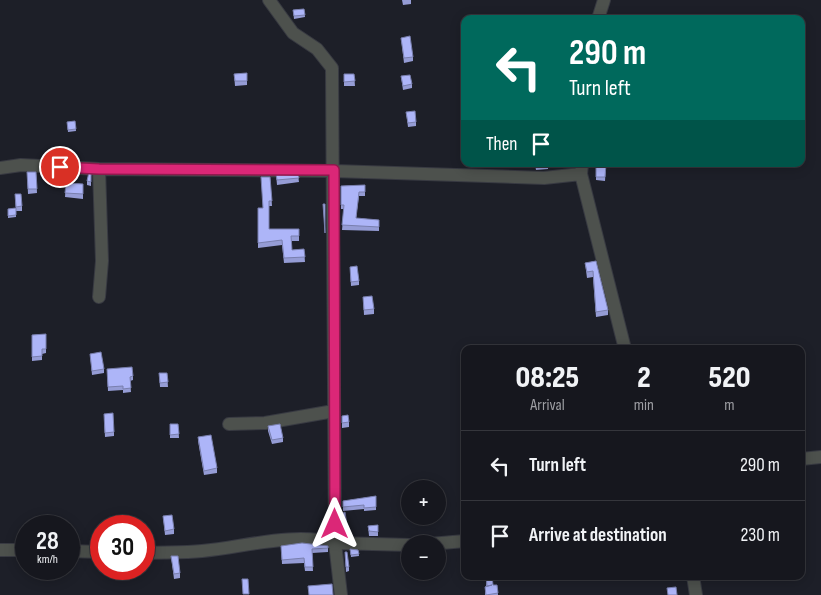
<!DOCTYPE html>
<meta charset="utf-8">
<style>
:root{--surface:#16171e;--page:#23242b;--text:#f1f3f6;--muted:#9e9fa4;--line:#35363c}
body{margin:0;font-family:"Sofia Sans Condensed",sans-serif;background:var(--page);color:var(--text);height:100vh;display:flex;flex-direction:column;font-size:19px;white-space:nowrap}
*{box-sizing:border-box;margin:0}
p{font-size:16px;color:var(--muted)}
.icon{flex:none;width:28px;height:28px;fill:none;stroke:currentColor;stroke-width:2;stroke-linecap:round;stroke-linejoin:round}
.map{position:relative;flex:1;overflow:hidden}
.details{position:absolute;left:461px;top:345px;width:344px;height:235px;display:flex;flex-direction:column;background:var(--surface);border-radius:10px;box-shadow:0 2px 12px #0003,0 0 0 1px var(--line)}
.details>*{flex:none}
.hud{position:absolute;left:461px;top:15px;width:344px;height:152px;border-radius:10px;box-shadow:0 2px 12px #0003,0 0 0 1px var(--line);background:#00695c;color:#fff;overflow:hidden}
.tools{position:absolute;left:401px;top:480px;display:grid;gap:10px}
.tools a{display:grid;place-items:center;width:45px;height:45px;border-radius:50%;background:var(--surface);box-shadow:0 2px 12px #0003,0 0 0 1px var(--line);font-size:25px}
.speed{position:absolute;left:15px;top:515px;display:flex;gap:10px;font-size:25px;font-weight:700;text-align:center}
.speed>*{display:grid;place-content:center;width:65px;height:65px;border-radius:50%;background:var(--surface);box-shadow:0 2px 12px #0003,0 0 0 1px var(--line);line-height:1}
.speed small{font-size:12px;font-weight:400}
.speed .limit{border:8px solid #d22;background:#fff;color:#111}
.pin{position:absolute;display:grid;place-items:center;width:42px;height:42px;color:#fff;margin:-21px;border:2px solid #fff;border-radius:50%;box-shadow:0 1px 5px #0007}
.me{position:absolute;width:55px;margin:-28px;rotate:0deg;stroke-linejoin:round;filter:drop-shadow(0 0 4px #0008)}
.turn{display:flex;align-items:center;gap:18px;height:105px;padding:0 25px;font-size:22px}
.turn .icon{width:65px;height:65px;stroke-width:2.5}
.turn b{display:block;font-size:35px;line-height:42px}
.then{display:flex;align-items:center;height:48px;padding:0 25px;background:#0003;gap:10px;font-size:19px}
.eta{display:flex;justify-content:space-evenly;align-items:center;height:85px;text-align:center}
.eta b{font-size:30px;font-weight:800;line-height:35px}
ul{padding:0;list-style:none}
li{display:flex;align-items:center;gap:15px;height:70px;padding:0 25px;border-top:1px solid var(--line)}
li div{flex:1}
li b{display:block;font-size:19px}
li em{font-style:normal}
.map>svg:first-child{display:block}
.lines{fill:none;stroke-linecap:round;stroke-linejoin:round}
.minor-casing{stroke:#383a42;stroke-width:14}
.minor{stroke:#4d514d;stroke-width:12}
.wall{fill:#959cd5}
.building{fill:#adb5f8;stroke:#797fae}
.route-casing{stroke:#8e194d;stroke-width:12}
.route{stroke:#db2777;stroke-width:9}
</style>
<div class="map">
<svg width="821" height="595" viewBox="0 0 821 595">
<rect width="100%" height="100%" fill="#1d1f28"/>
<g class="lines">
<defs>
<path id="minor" d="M269,0L293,33L317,49L332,68L335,543L341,595
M598,19L604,0
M582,164L581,174L625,349
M0,168L21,165L99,169L334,171L544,178L581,174
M99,169L102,261L99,297
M229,424L265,423L334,411
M801,459L821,457
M430,544L465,541
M0,550H26
M69,551L101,552
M144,553C163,552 183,553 202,551C245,547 292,532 335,543L410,545
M693,576L696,595"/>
</defs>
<use href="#minor" class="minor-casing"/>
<use href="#minor" class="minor"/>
</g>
<path class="wall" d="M402,0H411V4L403,5Z
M304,9L305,17L294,19L293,10Z
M401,38L413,57V61L404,63Z
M247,73V85L235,86L234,74Z
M344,74H354L355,86H344Z
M401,76L412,84V88L403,90Z
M406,112L416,122V126L408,127Z
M75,121L76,131L68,132L67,122Z
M535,164H548V169L536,170Z
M596,164H606L605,181L596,180Z
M27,172H36L37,193L28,194Z
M91,172V186L87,185V181Z
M276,174L298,175L299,182L277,185Z
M270,177L272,206H269V229H299V241H292V250L304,249L305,262L284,263L282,245L258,248V208H263Z
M66,183L83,184V199L65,197Z
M365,185V196H359L356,218L379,220V231L342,230L344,209H341V186Z
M15,194L22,206V211H16Z
M16,208V217L8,218V209Z
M596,261L608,310V315L596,317L593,277L587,278L585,263Z
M350,267L359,281V285L351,286Z
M363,297L374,309V314L364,315Z
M46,334V353L42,354V360L32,361V335Z
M90,354L104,369V373L92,375Z
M107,369L133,376V380L130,381L131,392L123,393V390L108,391Z
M159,373H167L168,387H160Z
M342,416L349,422V427L342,428Z
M104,418L114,432V436L105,437Z
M170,424H178L179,438H170Z
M268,426L283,438V442L272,444L268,431Z
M198,437L217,468V473L204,475L198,441Z
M376,496V510L364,511V509L343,511V501Z
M343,513L348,532V535H343Z
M163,516L174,529V534L165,535Z
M378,525V536H369L368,526Z
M281,546H328V552L312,553L313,571H305L304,563L282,564Z
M350,549L358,550L359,556L351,557Z
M345,552L349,567V571L346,572Z
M171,556L180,573V578L174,579Z
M486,576H492L493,585H497L498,595H485V587L486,586Z"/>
<path class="building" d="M304,9L305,15L294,16L293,10Z
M410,36L413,57L404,58L401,38Z
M247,73V81H235L234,74Z
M344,74H354L355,81L344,82Z
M410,75L412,84L403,86L401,76Z
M415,111L416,122L408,123L406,112Z
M75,121L76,129L68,130L67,122Z
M536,164H548V165H536Z
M596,164H606L605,177H596Z
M27,172H36L37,189H28Z
M89,172H91V182L87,181Z
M276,174L298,175L299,178L277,180Z
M261,177H270L272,201H269V229H299V236H291L292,250L304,249L305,257L284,258L282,240L258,243V208H263Z
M66,183L83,184V194L65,193Z
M365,185V192H359L356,218L379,220V227L342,225L344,205H341V186Z
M15,194H21L22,206L16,207Z
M323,204H325V233Z
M16,208V215L8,216V209Z
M596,261L608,310L596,312L593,271L587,272L585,263Z
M357,266L359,281L351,282L350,267Z
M372,296L374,309L364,310L363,297Z
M46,334V349H42V356L32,357V335Z
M101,352L104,369L92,371L90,354Z
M132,367L133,376L130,377L131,388L123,389V386L108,387L107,369Z
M159,373H167L168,382L160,383Z
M113,413L114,432L105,433L104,414Z
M348,415L349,422L342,423V416Z
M170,424H178L179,434L170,435Z
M280,424L283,438L272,440L268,426Z
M211,435L217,468L204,471L198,437Z
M376,496V507L364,508V505L343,507V501Z
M345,512L348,532H343V513Z
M172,515L174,529L165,531L163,516Z
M378,525V532L369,531L368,526Z
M302,543L328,546V548L312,549L313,567H305L304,558L282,560L281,546Z
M350,549L358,550L359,554L351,555Z
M345,552H347L349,567H346Z
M171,556H178L180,573L174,574Z
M486,576H492L493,585H497L498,593L486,595L485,587L492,585L487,586Z
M242,579H248L249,594H243Z
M332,584L333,595H309L308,586Z
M676,587L677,595H668L667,588Z"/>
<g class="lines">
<defs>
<path id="route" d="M60,167L99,169L334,170L335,524"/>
</defs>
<use href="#route" class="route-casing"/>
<use href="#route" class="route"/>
</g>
</svg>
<div class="tools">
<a>+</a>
<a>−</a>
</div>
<div class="speed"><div>28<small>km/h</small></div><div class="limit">30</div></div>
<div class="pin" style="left:60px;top:167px;background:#d93025"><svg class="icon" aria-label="arrive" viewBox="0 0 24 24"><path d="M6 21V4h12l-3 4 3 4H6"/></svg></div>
<svg class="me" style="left:335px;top:524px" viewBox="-20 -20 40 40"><path d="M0-17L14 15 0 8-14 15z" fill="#db2777" stroke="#fff" stroke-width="4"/></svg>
<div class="hud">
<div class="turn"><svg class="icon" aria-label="left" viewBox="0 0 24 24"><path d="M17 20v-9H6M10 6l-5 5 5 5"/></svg><div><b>290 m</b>Turn left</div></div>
<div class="then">Then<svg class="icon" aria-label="arrive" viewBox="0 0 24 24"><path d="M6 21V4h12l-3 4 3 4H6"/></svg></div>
</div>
<section class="details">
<div class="eta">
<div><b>08:25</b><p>Arrival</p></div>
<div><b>2</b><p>min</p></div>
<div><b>520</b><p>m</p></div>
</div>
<ul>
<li><svg class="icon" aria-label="left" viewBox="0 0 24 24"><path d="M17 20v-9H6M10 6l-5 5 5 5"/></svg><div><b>Turn left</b></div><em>290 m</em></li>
<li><svg class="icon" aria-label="arrive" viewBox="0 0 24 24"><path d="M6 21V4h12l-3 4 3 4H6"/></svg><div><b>Arrive at destination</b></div><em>230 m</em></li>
</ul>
</section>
</div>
